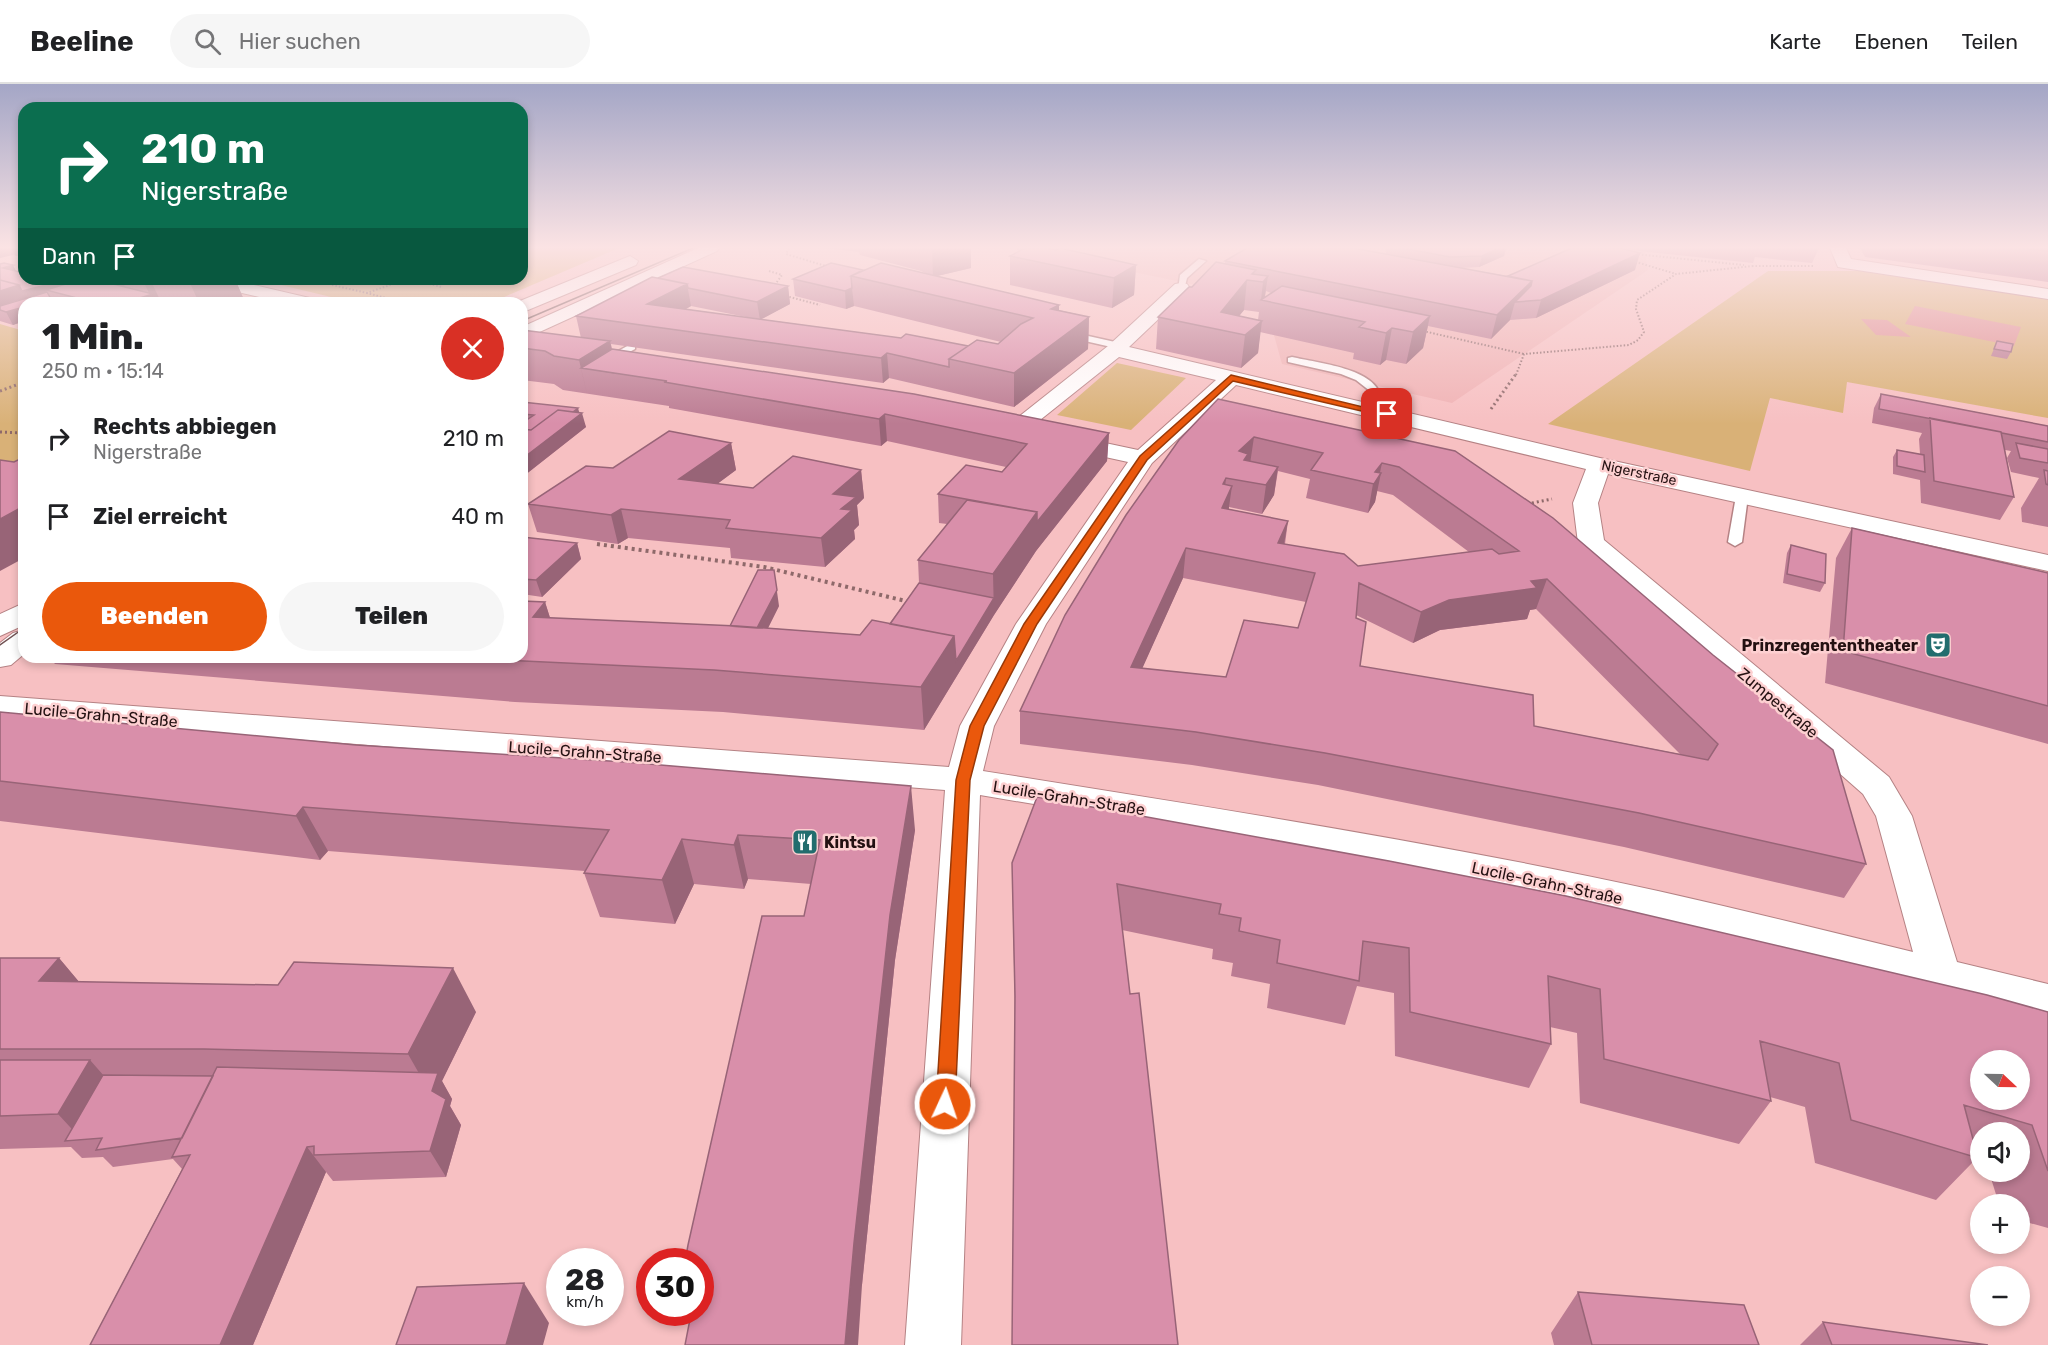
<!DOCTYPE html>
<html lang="de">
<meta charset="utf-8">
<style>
:root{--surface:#fff;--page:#f6f6f6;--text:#202124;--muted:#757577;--line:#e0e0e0;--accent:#ea580c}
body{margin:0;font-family:Rubik,sans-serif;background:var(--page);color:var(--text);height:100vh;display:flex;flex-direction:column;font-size:22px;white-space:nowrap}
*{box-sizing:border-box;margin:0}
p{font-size:20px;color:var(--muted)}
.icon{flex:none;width:33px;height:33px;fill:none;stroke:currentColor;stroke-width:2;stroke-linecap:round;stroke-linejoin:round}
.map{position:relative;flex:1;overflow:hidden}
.drawer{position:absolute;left:18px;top:213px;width:510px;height:366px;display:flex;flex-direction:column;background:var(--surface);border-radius:18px;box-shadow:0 3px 9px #0003}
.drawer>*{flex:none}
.banner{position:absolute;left:18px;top:18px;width:510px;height:183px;border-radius:18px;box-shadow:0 3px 9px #0003;background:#0b6e4f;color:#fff;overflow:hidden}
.needle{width:39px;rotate:112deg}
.fabs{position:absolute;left:1970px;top:966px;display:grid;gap:12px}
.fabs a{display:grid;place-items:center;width:60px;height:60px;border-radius:50%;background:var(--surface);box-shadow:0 3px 9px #0003;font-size:30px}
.speed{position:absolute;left:546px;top:1164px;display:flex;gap:12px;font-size:30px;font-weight:700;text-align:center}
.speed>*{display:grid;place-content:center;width:78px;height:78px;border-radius:50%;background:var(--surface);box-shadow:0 3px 9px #0003;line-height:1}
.speed small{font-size:15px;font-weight:400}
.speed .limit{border:9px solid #d22;background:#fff;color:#111}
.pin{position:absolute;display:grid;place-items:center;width:51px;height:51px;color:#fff;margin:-26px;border-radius:12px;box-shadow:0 3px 9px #0006}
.me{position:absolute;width:66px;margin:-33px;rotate:3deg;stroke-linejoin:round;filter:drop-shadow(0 0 4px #0008)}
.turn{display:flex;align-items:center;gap:21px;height:126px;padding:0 24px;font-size:27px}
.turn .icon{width:78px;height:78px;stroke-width:2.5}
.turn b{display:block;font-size:42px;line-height:51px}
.then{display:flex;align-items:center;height:57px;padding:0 24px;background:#0003;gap:12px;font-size:22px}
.round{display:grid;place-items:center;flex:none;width:63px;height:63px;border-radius:32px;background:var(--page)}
.head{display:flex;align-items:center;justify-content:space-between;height:102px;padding:0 24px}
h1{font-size:36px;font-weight:800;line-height:45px}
.cta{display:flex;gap:12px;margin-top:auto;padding:12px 24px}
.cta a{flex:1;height:69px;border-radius:36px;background:var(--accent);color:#fff;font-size:24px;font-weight:800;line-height:69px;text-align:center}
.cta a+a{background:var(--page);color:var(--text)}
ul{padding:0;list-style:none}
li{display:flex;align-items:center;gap:18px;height:78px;padding:0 24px}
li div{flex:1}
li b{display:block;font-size:22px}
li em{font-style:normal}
header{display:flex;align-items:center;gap:36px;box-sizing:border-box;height:84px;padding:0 30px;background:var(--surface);border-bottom:2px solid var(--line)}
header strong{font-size:28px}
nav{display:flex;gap:33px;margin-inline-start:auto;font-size:21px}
.search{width:420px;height:54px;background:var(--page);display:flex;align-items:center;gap:15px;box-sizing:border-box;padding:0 21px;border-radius:33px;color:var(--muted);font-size:22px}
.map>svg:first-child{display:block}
.built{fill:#f0b2b4}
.green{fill:#d9b177}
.water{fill:#df9094}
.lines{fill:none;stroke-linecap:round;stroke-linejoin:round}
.service-casing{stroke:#b58284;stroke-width:3}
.minor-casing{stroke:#b58284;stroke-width:2}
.secondary-casing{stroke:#b58284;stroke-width:2}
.path-far2{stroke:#8e696a;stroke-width:2;stroke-dasharray:1.5 2;stroke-linecap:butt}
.path-far1{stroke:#8e696a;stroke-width:3;stroke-dasharray:2 3;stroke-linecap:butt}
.path{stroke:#8e696a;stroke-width:4;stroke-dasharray:3 4;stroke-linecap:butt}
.service{fill:#fff;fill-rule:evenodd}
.minor{fill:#fff;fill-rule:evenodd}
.secondary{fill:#fff;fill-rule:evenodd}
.tram{stroke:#725253;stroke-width:1.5}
.wall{fill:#bb7b92;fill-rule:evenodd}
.shaded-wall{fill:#986477}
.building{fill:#d98faa;stroke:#986477;stroke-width:1.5;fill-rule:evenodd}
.route{fill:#ea580c;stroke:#983908;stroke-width:1.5}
.labels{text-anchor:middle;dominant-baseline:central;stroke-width:5;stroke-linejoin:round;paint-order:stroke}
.far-street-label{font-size:14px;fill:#241112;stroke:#fdd0d1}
.poi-label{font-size:16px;font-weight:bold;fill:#241112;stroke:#fdd0d1;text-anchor:end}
.street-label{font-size:16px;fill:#241112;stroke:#fdd0d1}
</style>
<header>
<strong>Beeline</strong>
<div class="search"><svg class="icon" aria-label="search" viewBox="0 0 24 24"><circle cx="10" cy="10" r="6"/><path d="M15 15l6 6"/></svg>Hier suchen</div>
<nav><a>Karte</a><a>Ebenen</a><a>Teilen</a></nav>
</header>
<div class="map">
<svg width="2048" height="1261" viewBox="0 0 2048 1261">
<rect width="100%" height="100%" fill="#f7c0c2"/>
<path class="built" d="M1017,164H1644L1648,186L1452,319L1282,280L1264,215Z"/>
<path class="green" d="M522,164H619L490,219H356L256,195H522Z
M1768,187H1865L2048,215V334L1847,298L1843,329L1770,314L1750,387L1548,340Z
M0,240L24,247V387L0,397Z
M1117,279L1186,294L1131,346L1057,331Z"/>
<path class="water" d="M1915,222L2021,243L2014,262L1905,240Z
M1861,235L1887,236L1911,253L1876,251Z"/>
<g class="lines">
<defs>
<path id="service" d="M1199,175L1206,177L1187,194L1184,206H1178L1180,191Z
M1066,247L1124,260L1125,262L1120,265L1063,252L1061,250Z
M631,260L635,261V265L609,279L600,277Z
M1292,273C1317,279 1378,284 1381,315L1371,328H1363L1361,326L1371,315L1370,307L1356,296L1341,290L1288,278V274Z
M1742,408L1748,412L1742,458L1735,462L1728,458L1736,412Z"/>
<path id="minor" d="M1830,164H1846L1851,175L2048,205V215L1844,184L1838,183Z
M196,195H228L314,215L317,219H285L199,199Z
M1181,199L1187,200L1190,204L1187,208L1129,263L1600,374L2048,471V487L1608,390L1598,419L1604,456L1889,693L1912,732L1957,878L2048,900V936C1917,903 1786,865 1654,836C1431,787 1206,749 980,711L961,1261H905L945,706L0,632V612L949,683L960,642L1016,540L1128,378L1055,362L1051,357L1055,352L1063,350L1138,366L1216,296L1119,273L1020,352H1004L1001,347L1108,262L1175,200ZM1236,301L1586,385L1573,419L1578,459L1863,710L1876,732L1913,868C1828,847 1743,826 1658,807C1435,758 1208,723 983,687L994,642L1046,540L1152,379Z"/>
<path id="secondary" d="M698,164H719L717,167L522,256V243Z
M630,172L638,177L636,181L528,226L522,228V219H515Z
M24,519V541L0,552V530Z
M24,546V570L11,581L0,583V559L13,549Z"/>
</defs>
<use href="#service" class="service-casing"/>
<use href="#minor" class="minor-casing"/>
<use href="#secondary" class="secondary-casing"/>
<path class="path-far2" d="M789,164L786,170L829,183
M1635,170L1744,181
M1635,174L1636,178L1676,190
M1752,182H1813
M769,187L782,191L774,202
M409,195L442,203
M332,201L367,209
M786,212L820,221
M405,219L367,209L407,195
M482,219L495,214
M1423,247L1524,270
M1516,291L1524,270L1629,261L1638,256L1644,248L1636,225L1637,216L1676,190L1753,182"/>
<path class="path-far1" d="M0,307L24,298
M1491,325L1516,290
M0,348L24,349
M1527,420L1552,415"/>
<path class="path" d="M597,460L764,483L910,518"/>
<use href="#service" class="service"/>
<use href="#minor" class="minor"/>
<use href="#secondary" class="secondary"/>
<path class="tram" d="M522,237L693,164
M0,561L24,544"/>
</g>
<path class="wall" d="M0,164H24V170L16,172Z
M825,164H971V184L937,192L1059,221V226L1089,233L1088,265L1014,323L889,294L883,299L611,260L612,265L1109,349L1107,377L1036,467L994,531L924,646L723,628L515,618L55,580L49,573H522L545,518L550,534L730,542L779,522L768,544L860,551L889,540L919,499L918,476L947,440L939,439L938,410L1002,388L1006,383L887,357L881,362L669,324V322L563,306L554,300L522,296V246L581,254L576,232L658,194L788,202L790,220L761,235L901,254L968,262L998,260L1001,258L854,222L846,225L795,212L793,195L863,186L927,190L921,187L860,171L859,168ZM691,222L751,234L686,225Z
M1017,164H1047L1136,181L1134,211L1112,224L1010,201V172L1020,167L1017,166Z
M1385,164H1506L1504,172L1479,183L1461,184L1508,192L1570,164H1567H1620L1635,186L1536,234L1510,236L1491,255L1428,242L1423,264L1406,280L1386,276L1380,281L1353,275L1354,269L1260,248L1258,269L1241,284L1156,265L1158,233L1192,203L1225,180V177L1386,170ZM1266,207L1271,209L1265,213ZM1244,226L1259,228L1258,236L1239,232Z
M1624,164H1819L1812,179L1755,173L1753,179L1639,167Z
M1860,164H2048V198L1865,173Z
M0,180L16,187L24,195H78L79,196V195H235L244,216L236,219H24V237L13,241L0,237Z
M1997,257L2011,268L2007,275L1991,272Z
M1881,310L2048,342V443L2022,438L2021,424L2039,394L2011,388L2007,374L2011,367L2005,366L2014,413L2000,436L1921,419L1920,396L1893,390V373L1897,366L1920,370L1919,355L1922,349L1872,339L1874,324Z
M1218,315L1455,367L1866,780L1844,814L1624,763L1318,701L1192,681L1020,660V627ZM1278,387L1310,395L1306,414L1368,429L1375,418L1377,407L1393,411L1469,468L1358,482L1285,460L1288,437L1229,425V423L1262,430L1274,411ZM1183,494L1306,518L1298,544L1226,593L1142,584ZM1536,525L1680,670L1534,642L1360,582L1356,531L1413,559L1440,546L1527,535L1530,526Z
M522,318L579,329L586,343L525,391L522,390V339L525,337H522Z
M731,359L736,386L717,400L753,404L861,386L864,414L857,421L859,441L854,446L855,455L825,483L731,474L730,464L628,454L618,460L537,448L528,420L613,384Z
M1852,444L2048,489V660L1825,599L1836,474Z
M522,453L577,459L581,475L542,513L522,510Z
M1791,461L1825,499L1820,508L1783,499L1787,469Z
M0,628L915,746L895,876L862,1201L695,1230V1228H700V1178L804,832L811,800L748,795L744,805L694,800L675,840L600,833L584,789L585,787L328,767L320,776L0,737Z
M1012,779L2048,928V1144L2019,1136V1120H1999L1989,1088H2019V1048H1980V1082L1972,1079L1936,1116L1815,1079L1805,1023L1770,1013L1771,1017L1739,1060L1580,1019L1577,949L1550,943L1551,960L1529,1004L1395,972L1394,909L1357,902L1345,941L1267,924L1270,900L1231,892L1233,879L1212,875L1213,865L1122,846L1015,935Z
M0,874H59L79,898L476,928L442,997L452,1015L450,1022L461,1041L446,1093L333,1097L326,1088L253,1261H90L182,1085L173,1075L113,1083L103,1073L82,1074L71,1063L0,1065Z
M1578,1208L1759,1261H1554L1551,1249Z
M1823,1238L1832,1261H1800Z"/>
<path class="shaded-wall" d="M0,164H11H9L13,171L0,174Z
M20,164H24V170L16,172L12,166Z
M932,164H971V184L933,193Z
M1499,164H1506L1504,172L1479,183L1482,172Z
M1640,169L1635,186L1536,234L1541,216Z
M13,181L19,193L3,184Z
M1136,181L1134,211L1112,224L1114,194Z
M1268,192L1264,217L1261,216L1263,198Z
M70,195H78L83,205L46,206L50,214L0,226V207L19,201Z
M113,195H121L129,210L122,212Z
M142,195H150L161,218L123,219L150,211Z
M204,195H235L244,216L236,219H199L190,199Z
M1247,196L1244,226L1227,247L1221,228Z
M1532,197L1526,217L1515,218L1510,236L1491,255L1497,231Z
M687,200L691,222L654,243L647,220Z
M788,202L790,220L760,236L757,218Z
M852,204L854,222L846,225L845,207Z
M51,215L53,219H36Z
M1059,221V252L1051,225Z
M24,223V237L13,241L6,228Z
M1430,232L1423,264L1406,280L1413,248Z
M1089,233L1088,265L1014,323V289Z
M1262,237L1258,269L1241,284L1245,251Z
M1392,244L1386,276L1380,281L1386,249Z
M610,257L617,290L581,284L587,310L579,276Z
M887,269L889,294L883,299L881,274Z
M578,324L580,331L582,329L586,343L525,391L522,380V375L566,334Z
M885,330L887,357L881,362L879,335Z
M1109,349L1107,377L1036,467L994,531L993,490L1037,428Z
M1254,353L1250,380L1246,384L1239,367Z
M731,359L736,386L685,424L679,395Z
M1382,379L1379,393L1381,389L1375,418L1368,429L1375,388Z
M1278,383L1274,411L1262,430L1266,401Z
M861,386L864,414L857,421L859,441L854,446L855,455L825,483L821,454L833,410Z
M1226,394L1223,421L1232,402L1228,430L1218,453L1223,400Z
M24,422V474L0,487V435Z
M621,425L628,454L618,460L611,431Z
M1288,437L1283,466L1278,459Z
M577,459L581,475L542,513L536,496Z
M1186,464L1183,494L1129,614L1131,583Z
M774,486L779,522L753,574L750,557Z
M1547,495L1536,525L1530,526L1527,535L1440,546L1413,559L1421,528L1449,516L1531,497Z
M994,514V531L924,646L921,603L954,552Z
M545,518L558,559L533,533Z
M911,702L915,746L895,876L862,1201L858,1261H845L854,1159L890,831Z
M303,723L328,767L320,776L296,732Z
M738,751L748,795L744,805L734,761Z
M682,755L694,800L675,840L662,796Z
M59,874L96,918L39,897Z
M453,884L476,928L442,997L452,1015L450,1022L461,1041L446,1093L430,1067L433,1014L408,970Z
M90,976L119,1009L82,1056L58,1030Z
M307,1063L326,1088L253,1261H220Z
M524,1199L549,1239L543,1261H506Z"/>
<path class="building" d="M9,164H20L12,166L10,165Z
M1025,164H1047L1056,166L1060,164L1136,181L1114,194L1010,172Z
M1247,164H1353L1532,197L1497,231L1225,177Z
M1402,164H1499L1482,172L1450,173Z
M1572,164H1620L1640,169L1541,216L1515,218L1531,202L1532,197L1508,192Z
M2021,164H2048V167Z
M1216,178L1256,186L1252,190L1268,192L1263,198L1247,196L1221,228L1262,237L1245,251L1158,233L1189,203H1192Z
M4,179L13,181L3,184L24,189V195H70L22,207L19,201L0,196V180Z
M831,179L863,186L851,192L852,204L845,207L793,195Z
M881,179L1059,221L1051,225L1089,233L1014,289L949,275L977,256L998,260L1021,240L1033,234L851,192Z
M683,183L788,202L757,218L688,204L687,200L658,194Z
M652,193L687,200L647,220L901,254L906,250L968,262L949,275V283L887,269L881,274L576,232Z
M82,195H93L153,210L123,219H96L46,206Z
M158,195H204L190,199Z
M0,196L19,201L0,207Z
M1282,202L1430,232L1413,248L1392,244L1386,249L1359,243L1365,238L1261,216Z
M47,208L51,215L36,219H24V223L6,228L0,226V222Z
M522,246L610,257L579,276L554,272L545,267L522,264Z
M1997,257L2013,260L2011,268L1994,265Z
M612,265L914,310L1109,349L1037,438V428L938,410L966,381L1002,388L1027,360L885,330L879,335L664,298L667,297L581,284Z
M1881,310L2048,342V358L2002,349L2001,348L1879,325Z
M1218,315L1455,367L1553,434L1713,571L1833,666L1866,780L1639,729L1325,669L1196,648L1020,627L1065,531L1126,431L1179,356ZM1254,353L1323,369L1311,386L1374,400L1381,389L1375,388L1382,379L1399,383L1519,467L1499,470L1492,465L1358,482L1344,470L1278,459L1288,437L1222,424L1232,402L1223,400L1226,394L1266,401L1278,383L1244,376L1248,370L1239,367ZM1186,464L1315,489L1298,544L1244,536L1226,593L1131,583ZM1547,495L1718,660L1708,676L1534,642L1533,611L1360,582L1366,538L1356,534L1359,499L1421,528L1449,516L1537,504L1531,497Z
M522,318L578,324L573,328L558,326L531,346L522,345V339L534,331L522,330Z
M558,326L582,329L522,375V345L531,346Z
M1930,334L2001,348L2014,413L1934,397Z
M669,347L731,359L679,395L753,404L793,372L861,386L833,410L856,413L841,425L852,426L821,454L726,444L730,436L621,425L611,431L528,420L586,382L613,384Z
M2016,359L2048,365V379L2020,374Z
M1897,366L1924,371L1925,388L1897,382Z
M24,373V422L0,435V376L14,378Z
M2044,386L2048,387V401L2046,400Z
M967,416L1037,428L993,490L918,476Z
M1852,444L2048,489V622L1843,567Z
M522,453L577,459L536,496L522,495Z
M1791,461L1826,470L1825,499L1787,490Z
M758,486H774L777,506L757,544L730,542Z
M919,499L994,514L956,577L954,552L890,540Z
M522,517L545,518L533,533L737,542L860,551L872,536L954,552L921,603L714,586L500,576L462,573H522Z
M0,628L356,661L625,678L911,702L890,831L854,1159L845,1261H685L690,1235L697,1228H700V1226L703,1224L705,1206L700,1204V1178H685L688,1161L762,832H804L820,756L738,751L734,761L682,755L662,796L584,789L609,746L303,723L296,732L0,697Z
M1037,713L1389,777L1566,812L1987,911L2048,928V1087L2032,1041L1964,1021L1978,1074L1851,1036L1839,979L1760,957L1771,1017L1604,975L1600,905L1548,892L1551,960L1410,928L1409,864L1363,857L1359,897L1277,879L1280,856L1239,847L1241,834L1219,830L1221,820L1117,800L1130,910L1139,909L1178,1261H1012L1015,912L1012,779ZM1980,976H2019V1016H1980Z
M0,874H59L39,897L278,901L294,878L453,884L408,970L204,965H0Z
M0,976H90L58,1030L0,1032Z
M217,983L438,989L432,1007L446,1015L430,1067L314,1071V1062L307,1063L220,1261H90L190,1071L172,1073Z
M103,991L213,992L182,1054L96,1066L102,1054L65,1057Z
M524,1199L506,1261H396L417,1203Z
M1578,1208L1744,1221L1759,1261H1592Z
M1823,1238L1988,1261H1832Z"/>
<linearGradient id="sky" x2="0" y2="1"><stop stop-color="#a4a6c6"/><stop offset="0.48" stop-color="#fbe3e4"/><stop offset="1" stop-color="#fbe3e4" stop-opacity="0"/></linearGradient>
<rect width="2048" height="340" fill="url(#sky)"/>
<path class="route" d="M1231,291L1392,330L1387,333L1233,297L1147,376L1037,540L984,642L970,696L955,1020L952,1026L945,1029L939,1026L936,1020L956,696L970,642L1024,540L1140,372Z"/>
<defs>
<symbol id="theatre-square" viewBox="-11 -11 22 22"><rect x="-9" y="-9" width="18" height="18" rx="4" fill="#226d6e" stroke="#fdd0d1"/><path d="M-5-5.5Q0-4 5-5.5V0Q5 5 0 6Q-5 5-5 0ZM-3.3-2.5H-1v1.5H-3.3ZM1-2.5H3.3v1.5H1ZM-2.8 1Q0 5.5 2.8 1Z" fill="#fff"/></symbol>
<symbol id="restaurant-square" viewBox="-11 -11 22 22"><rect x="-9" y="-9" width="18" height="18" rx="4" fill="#226d6e" stroke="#fdd0d1"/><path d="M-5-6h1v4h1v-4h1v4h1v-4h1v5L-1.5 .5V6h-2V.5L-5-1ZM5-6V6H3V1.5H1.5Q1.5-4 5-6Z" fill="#fff"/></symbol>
</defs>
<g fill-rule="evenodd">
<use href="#theatre-square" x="1923" y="546" width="30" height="30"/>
<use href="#restaurant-square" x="790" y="743" width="30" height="30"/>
</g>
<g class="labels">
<g class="far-street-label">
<text transform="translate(1639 389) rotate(12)">Nigerstraße</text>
</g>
<g class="poi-label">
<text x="1918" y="561">Prinzregententheater</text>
<text x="824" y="758" text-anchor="start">Kintsu</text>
</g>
<g class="street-label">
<text transform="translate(1778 619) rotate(40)">Zumpestraße</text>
<text transform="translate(101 631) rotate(5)">Lucile-Grahn-Straße</text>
<text transform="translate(585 668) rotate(4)">Lucile-Grahn-Straße</text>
<text transform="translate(1069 714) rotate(9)">Lucile-Grahn-Straße</text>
<text transform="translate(1547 799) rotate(12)">Lucile-Grahn-Straße</text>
</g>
</g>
</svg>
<div class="fabs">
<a><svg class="needle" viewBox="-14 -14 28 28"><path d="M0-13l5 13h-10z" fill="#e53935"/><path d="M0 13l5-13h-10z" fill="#757577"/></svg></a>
<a><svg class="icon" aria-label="sound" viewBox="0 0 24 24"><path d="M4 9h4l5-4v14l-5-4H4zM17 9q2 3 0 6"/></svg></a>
<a>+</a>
<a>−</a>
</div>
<div class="speed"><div>28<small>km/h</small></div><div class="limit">30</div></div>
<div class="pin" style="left:1387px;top:330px;background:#d93025"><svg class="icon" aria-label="arrive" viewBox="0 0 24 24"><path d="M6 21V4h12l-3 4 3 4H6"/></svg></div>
<svg class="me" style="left:945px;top:1020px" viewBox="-20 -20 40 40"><circle r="17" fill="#ea580c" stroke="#fff" stroke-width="3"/><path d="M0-11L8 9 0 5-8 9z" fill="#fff"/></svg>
<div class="banner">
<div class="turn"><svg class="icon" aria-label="right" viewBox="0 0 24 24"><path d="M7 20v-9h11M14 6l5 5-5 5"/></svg><div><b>210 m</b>Nigerstraße</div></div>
<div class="then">Dann<svg class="icon" aria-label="arrive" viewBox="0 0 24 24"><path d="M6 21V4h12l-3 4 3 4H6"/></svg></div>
</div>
<section class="drawer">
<div class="head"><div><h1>1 Min.</h1><p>250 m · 15:14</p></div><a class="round" style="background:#d93025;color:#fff"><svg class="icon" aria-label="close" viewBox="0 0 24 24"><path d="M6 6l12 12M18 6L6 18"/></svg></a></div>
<ul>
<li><svg class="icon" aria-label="right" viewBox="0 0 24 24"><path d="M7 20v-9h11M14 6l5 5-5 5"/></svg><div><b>Rechts abbiegen</b><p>Nigerstraße</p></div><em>210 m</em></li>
<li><svg class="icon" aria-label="arrive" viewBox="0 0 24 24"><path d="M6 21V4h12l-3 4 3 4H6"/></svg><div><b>Ziel erreicht</b></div><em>40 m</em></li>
</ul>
<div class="cta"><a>Beenden</a><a>Teilen</a></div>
</section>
</div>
